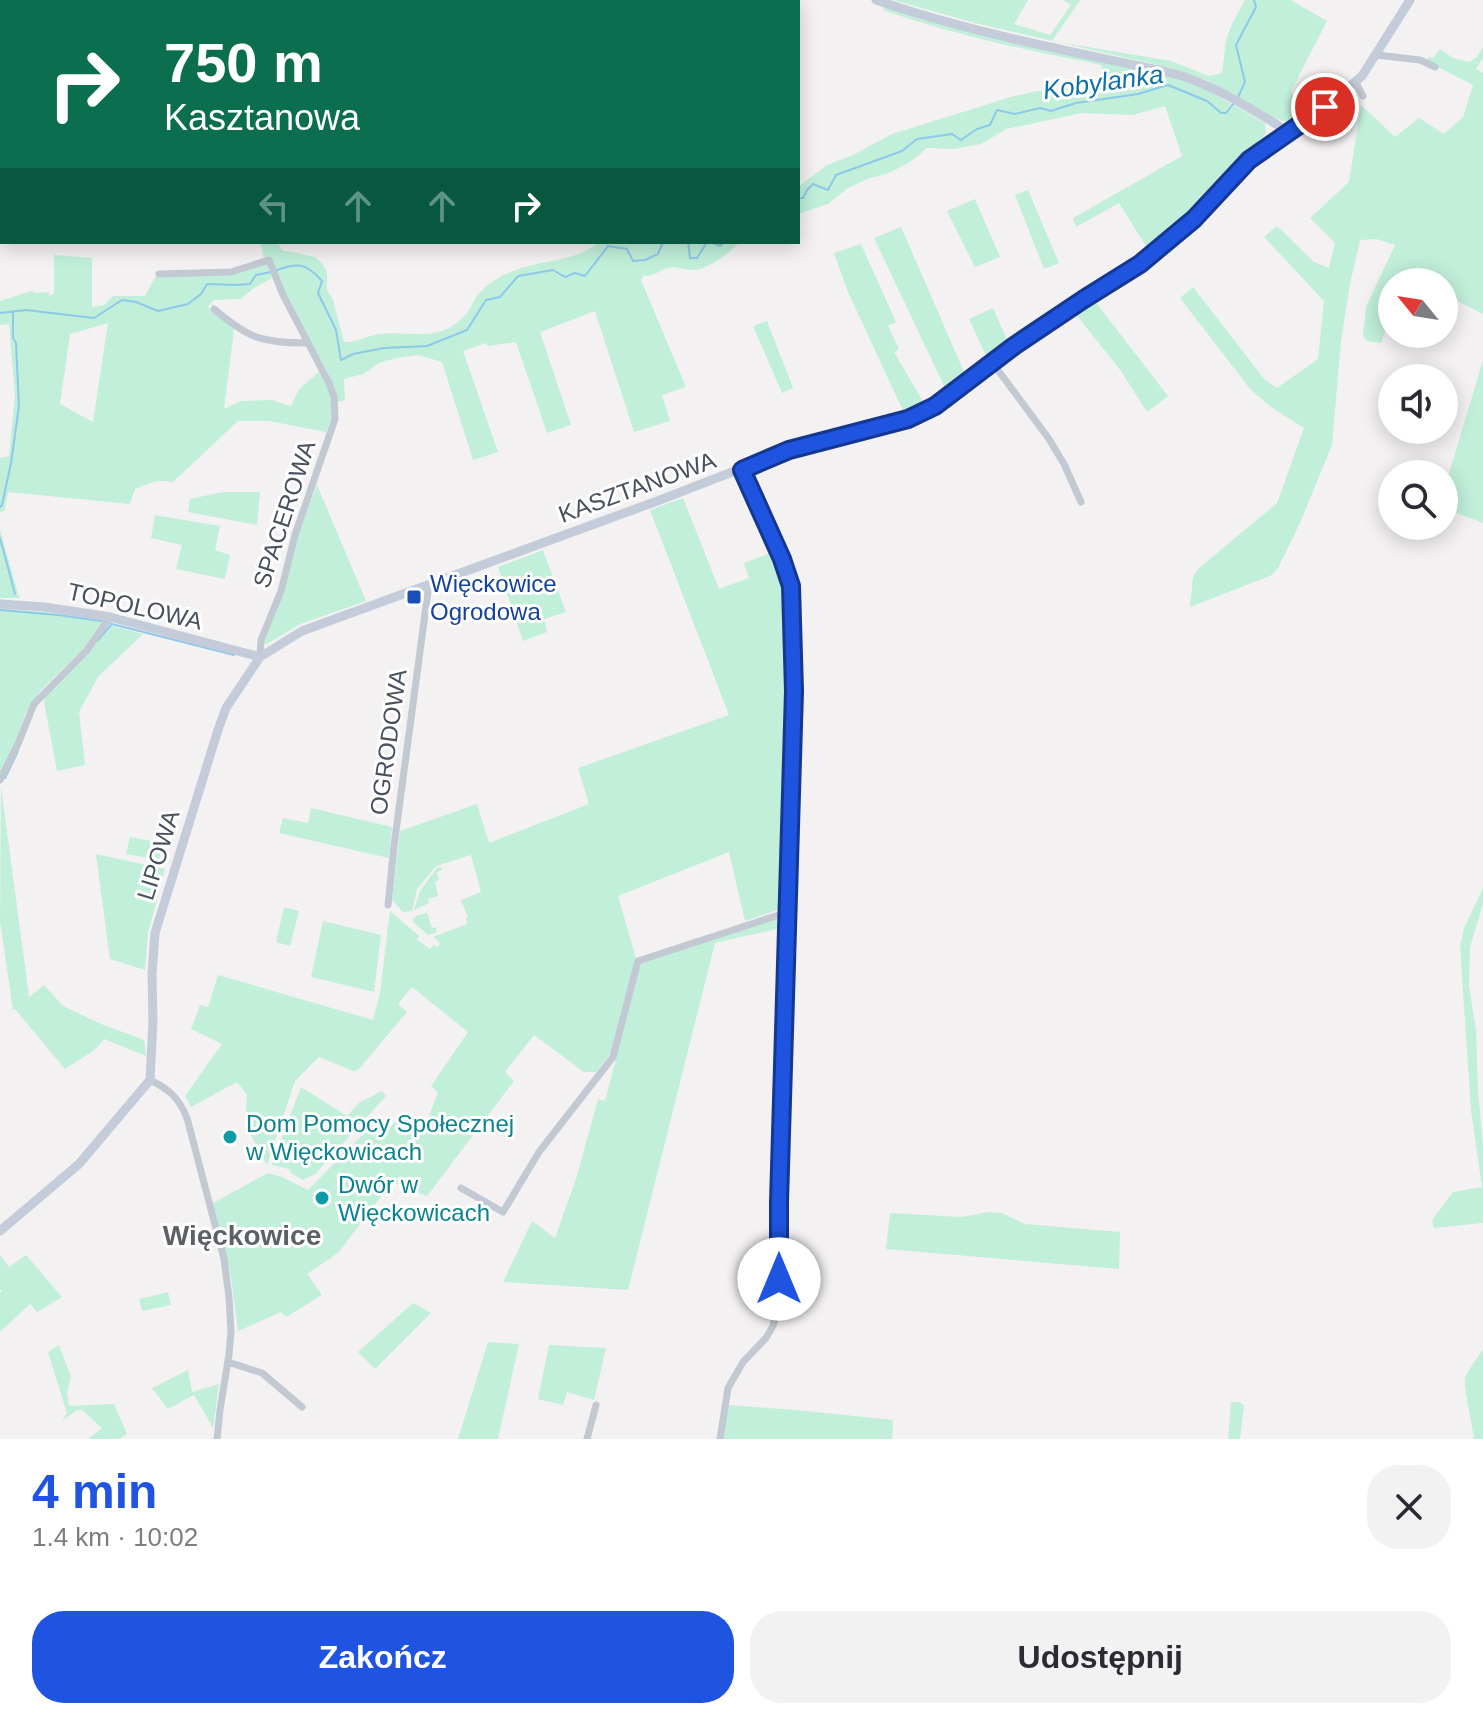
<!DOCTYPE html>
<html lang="pl">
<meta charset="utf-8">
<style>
:root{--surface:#fff;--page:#f2f2f3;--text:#2b2b33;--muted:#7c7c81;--accent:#1e54e0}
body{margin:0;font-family:Arial,sans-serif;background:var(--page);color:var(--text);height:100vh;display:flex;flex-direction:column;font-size:30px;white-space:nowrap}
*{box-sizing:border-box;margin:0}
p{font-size:26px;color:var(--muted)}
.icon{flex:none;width:44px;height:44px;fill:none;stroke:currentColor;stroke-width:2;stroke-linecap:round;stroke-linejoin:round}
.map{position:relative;height:1439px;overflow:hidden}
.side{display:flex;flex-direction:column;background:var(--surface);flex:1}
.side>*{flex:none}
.guide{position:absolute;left:0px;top:0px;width:800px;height:244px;box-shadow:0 4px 20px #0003;background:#0b6e4f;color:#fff;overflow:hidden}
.needle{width:52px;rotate:300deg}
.fabs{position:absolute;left:1378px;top:268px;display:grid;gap:16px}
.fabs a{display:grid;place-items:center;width:80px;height:80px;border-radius:50%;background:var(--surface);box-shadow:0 4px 20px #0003;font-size:40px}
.pin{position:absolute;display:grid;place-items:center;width:68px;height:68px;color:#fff;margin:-34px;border:4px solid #fff;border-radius:50%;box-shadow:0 2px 8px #0007}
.me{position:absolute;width:88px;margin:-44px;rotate:0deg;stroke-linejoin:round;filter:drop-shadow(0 0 6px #0008)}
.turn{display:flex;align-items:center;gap:28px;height:168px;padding:0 32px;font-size:36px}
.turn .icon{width:104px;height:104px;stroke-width:2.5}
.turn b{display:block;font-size:56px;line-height:68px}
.lanes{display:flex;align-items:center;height:76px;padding:0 32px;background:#0003;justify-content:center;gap:40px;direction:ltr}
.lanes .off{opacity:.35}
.round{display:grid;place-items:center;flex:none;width:84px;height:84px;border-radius:32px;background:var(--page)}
.headline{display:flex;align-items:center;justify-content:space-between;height:136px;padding:0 32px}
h1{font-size:48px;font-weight:600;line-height:60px;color:var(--accent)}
.action{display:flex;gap:16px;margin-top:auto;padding:16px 32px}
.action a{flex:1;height:92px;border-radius:32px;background:var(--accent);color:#fff;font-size:32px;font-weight:600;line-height:92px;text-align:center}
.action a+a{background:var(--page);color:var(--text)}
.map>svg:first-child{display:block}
.green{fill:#c1efda;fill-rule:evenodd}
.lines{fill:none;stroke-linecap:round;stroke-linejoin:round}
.stream{stroke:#8fc9ea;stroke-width:2}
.street{stroke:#c2c9d2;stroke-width:7}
.secondary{stroke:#c4cbd9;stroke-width:9}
.route-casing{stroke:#143792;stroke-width:20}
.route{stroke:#1e54e0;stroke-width:14}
.transit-dot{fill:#1a4fb4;stroke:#fff;stroke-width:3}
.culture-dot{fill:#0f9aa8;stroke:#fff;stroke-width:3}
.labels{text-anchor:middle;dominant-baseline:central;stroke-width:6;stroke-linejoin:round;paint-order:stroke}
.street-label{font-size:24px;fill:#49515e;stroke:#fff}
.transit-label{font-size:24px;fill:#164399;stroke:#fff;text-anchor:start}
.culture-label{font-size:24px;fill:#0d838f;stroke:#fff;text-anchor:start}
.water-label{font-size:26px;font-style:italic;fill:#1071a9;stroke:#fff}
.quarter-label{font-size:28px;font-weight:bold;fill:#5d6065;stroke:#fff}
</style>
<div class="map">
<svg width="1483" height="1439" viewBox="0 0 1483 1439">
<rect width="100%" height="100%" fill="#f3f1f1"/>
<path class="green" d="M893,0H1028L1014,24L1050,35L1071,5L1063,0H1080L1052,41L1171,61L1209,76L1222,73L1226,40L1231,26L1245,0H1291L1327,21L1291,91L1304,115L1289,123L1259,112L1209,81L1179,70L975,23Z
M885,6L1193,82L1265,123L1266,134L1236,163L1194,209L1146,246L1119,203L1076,227L1073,218L1182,156L1165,106L1132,115L1082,113L1006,129L981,144L954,149L927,148L910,162L889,173L867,179L848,188L828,204L798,214V187L827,165L853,155L892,134L1014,96L1039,91L1080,88L1098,82L1103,73L1101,65C1027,50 954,35 883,10Z
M1483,47V58L1476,69L1483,73V314L1444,294V282H1420L1408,276L1404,282H1392V311L1381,343L1367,341L1363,336L1366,307L1395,245L1376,239L1360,240L1350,284L1341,341L1332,445L1300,523L1278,568L1272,575L1190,607L1193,577L1199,568L1277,503L1304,428L1271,407L1251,390L1180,298L1193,287L1265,380L1277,388L1318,359L1324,301L1264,237L1277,226L1314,262L1329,268L1335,243L1310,218L1349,182L1361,105L1395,137L1419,118L1444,134L1463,117L1473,85L1440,68L1427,64L1428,57L1433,58L1440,49L1453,58L1469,62L1477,57Z
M1028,190L1059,263L1044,269L1015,195Z
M975,199L1000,257L975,267L947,211Z
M901,227L965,374L946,390L874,238Z
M261,242H277L282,250L315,257L321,262L327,272V290L333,300L344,342C356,343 368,335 380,334C408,330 437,343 461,319C468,314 471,306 475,299C482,288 496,278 508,273C530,263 556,262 579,254C586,251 593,246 600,242H740C730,252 707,271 692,270C685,270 679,267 673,267C661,268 655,277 643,276L641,280L686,387L662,395L670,421L634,432L595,311L540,332L571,425L547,433L516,342L488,346L486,343L463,351L498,452L473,460L442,362L418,355L396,358L379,363L363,374L344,379L345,400L338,402L328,373L275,277L264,260Z
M861,244L896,322L888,326L899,349L894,352L925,405L904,413L848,292L834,253Z
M54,255L92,258V307L104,305L113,296H145L155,277L234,274L267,264L272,278L254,288L241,299L214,300L208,307L234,329L224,409L241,401L272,400L291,406L299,389L320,371C331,394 338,407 326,432L269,421H238L172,483C160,477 147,484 135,489L130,504L8,492L5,510L0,513V458L9,456L15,395L9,324L0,325V301L31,291L36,293L49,292V295L54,294ZM108,323L93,422L60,404L70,334Z
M1094,300L1168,396L1147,412L1121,371L1074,312Z
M993,308L1008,342L987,358L969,319Z
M767,321L793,388L782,393L753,326Z
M1483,360V523L1444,508V490Z
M317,485L366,601L300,624L267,644H264L263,641L298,535Z
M222,492H260L257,525L188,512L190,499Z
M683,498L719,589L749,578L744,563L773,552L787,588L788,693L784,908L745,921L729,852L618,896L636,958L612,1051L596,1072H584L534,1035L505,1072L514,1081L427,1196L392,1182L338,1253L307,1274L322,1295L286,1317L281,1312L238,1331L231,1277L213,1203L268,1173L282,1177L308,1190L380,1117L386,1131L403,1115L423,1132L438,1092L431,1086L468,1032L412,987L398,1004L407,1012L358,1070L353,1071L319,1057L295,1081L267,1165L245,1124L247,1095L237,1082L191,1107L185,1096L222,1044L191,1029L200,1005L208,1007L218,975L373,1020L380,993L390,911L419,936L417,940L430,949L433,945L438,947L440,943L433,937L467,924L466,918L468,917L461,900L481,892L471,855L436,866L417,889L412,911L403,912L392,900L400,831L477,804L489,843L589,804L578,768L729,715L650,510Z
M155,515L220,526L215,550L230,555L225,579L176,569L182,545L151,538Z
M0,530L19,597L21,598H0Z
M543,550L566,612L544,619L547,632L523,641L498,567Z
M0,608L58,613L104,621L84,648L42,689L31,704L25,715L17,739L0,777Z
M109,625L143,634L98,677L79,712L85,765L57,771L44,702L45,695L76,665L97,642Z
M1,787L29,997L44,985L63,1006L101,1024L144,1040L146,1056L104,1039C95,1053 79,1059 65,1069L15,1009L13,1010L0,921Z
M311,808L392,827L389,858L279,833L283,818L308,823Z
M130,837L163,843L159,860L126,854Z
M96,854L165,869L148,933L145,970L110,959Z
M441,867L442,870L437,872L439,880L435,882L438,896L428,899L429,903L414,910L420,891L437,868Z
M1483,888V904L1470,947L1469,986L1476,1030L1478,1091L1483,1145V1223L1434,1228L1432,1220L1453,1192L1482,1187L1471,1110L1460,947L1464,928Z
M284,907L299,911L290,946L276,942Z
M427,913L432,928L436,927L437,932L428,935L414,923L413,920L416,916Z
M774,920L785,922V927L715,943L628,1290L503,1282L532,1221L555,1238L577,1176L598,1099L605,1101L641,963Z
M323,921L381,935L374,992L311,977Z
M301,1087L347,1116L359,1103L382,1091L386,1096L315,1174L303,1180L291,1173L289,1169L272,1165Z
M989,1212L1002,1213L1025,1224L1120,1232L1119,1269L886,1249L890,1213L961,1217Z
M0,1255L9,1267L26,1255L62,1297L37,1312L30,1304L0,1332V1293L2,1291L0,1289Z
M168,1292L171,1305L142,1311L139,1299Z
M413,1303L431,1313L375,1369L358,1352Z
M488,1342L519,1344L498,1439H458Z
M59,1345L71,1377L67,1393L69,1406L114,1404L127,1434L119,1439H88L102,1428L82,1410H77L62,1421L67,1413L48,1352Z
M549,1345L606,1348L594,1400L567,1392L563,1405L538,1399Z
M1483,1349V1439H1474C1473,1428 1463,1385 1465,1378C1468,1369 1478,1358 1483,1349Z
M188,1370L192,1392L219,1384L213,1428L194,1395L168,1409L152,1388Z
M1231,1402H1239L1244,1405L1240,1439H1228Z
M728,1405L796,1410L893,1420L892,1439H723Z"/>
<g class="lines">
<path class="stream" d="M1238,97L1245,82L1236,45L1256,7L1254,0
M798,198H803L807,190L813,184L828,190L836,175L902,151L917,139L952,134L961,140L977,129L990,125L997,110L1015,114L1040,108L1051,111L1076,103L1138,94L1168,85L1207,101L1221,113H1226L1234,103
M688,242L690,258H697L707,242
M711,242L720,246L724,242
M277,270C299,262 307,264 322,281L318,293L336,330L341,360L353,354L384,348L427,346L467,330L486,300L500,297L518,276L553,270L565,277L575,273L585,276L608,246L627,249L633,261L645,260L658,254L663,242
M0,313L26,310L94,318L122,300L136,302L158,311L188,304L201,294L207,284L235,285L250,284L256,275L271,272
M0,507L2,505L11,463L19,406L16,343L13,338V312
M0,538L15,594
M0,610L58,615L102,621
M108,623L234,655
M97,641L111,625
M5,778L18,751"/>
<path class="street" d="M1377,55L1420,60L1435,67
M1355,81L1363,96
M159,274L231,272L269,260L283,295L329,383L334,397L335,419L295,535L281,591L261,640L260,657
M214,309C248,338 262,343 307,343
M992,362L1049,439L1064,464L1081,502
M0,780L18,744L34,704L87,650L110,617
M388,905L394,846L429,584
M150,1080C169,1089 179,1098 187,1118L224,1259L229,1297L231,1332L229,1354L220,1410L217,1439
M461,1188L503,1212L539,1152L613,1057L638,961L788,912
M228,1362L262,1373L302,1407
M587,1439L596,1405
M720,1439L728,1388L743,1362L766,1338L773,1326L778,1307L779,1202L794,691L791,586L782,559L742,470"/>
<path class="secondary" d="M876,0C974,34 1076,52 1176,74C1212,85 1243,104 1276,124L1282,128V135
M0,604L45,607L110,617L260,657
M0,1231L79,1164L150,1080L153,1022L152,974L155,933L218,730L226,708L260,657L302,631L660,500L789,450L908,419L935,406L1014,346L1150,256L1194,219L1249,160L1325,107L1362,76L1410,0"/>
</g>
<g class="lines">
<defs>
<path id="route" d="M779,1279V1202L794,691L791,586L782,559L742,470L789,450L908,419L935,406L1014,346L1084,299L1140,264L1194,219L1249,160L1325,107"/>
</defs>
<use href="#route" class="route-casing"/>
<use href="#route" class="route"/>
</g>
<rect class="transit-dot" x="406" y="589" width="16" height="16" rx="4"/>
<g class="culture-dot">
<circle cx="230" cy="1137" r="8"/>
<circle cx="322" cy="1198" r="8"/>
</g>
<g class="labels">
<g class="street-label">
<text transform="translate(637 487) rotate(-20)">KASZTANOWA</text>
<text transform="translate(284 514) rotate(-72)">SPACEROWA</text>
<text transform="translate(135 606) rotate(13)">TOPOLOWA</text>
<text transform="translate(388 742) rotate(-82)">OGRODOWA</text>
<text transform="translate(158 855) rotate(-73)">LIPOWA</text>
</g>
<g class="transit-label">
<text x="430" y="583">Więckowice<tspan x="430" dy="28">Ogrodowa</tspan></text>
</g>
<g class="culture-label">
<text x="246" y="1123">Dom Pomocy Społecznej<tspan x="246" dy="28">w Więckowicach</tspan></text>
<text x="338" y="1184">Dwór w<tspan x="338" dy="28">Więckowicach</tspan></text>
</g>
<g class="water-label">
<text transform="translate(1103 82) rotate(-8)">Kobylanka</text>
</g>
<g class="quarter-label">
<text x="242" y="1235">Więckowice</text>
</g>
</g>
</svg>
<div class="fabs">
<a><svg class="needle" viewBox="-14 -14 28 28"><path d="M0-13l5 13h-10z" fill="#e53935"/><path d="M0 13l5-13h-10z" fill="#7c7c81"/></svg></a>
<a><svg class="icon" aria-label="sound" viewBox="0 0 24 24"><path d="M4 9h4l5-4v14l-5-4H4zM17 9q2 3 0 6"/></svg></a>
<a><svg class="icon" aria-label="search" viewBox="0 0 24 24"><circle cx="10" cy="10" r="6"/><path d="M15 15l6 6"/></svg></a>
</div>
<div class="pin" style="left:1325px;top:107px;background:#d93025"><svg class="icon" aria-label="arrive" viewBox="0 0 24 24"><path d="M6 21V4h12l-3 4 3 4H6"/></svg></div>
<svg class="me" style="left:779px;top:1279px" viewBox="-20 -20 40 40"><circle r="19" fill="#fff"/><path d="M0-13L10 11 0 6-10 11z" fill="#1e54e0"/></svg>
<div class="guide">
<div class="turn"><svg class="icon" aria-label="right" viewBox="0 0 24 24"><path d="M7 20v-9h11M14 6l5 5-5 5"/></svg><div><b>750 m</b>Kasztanowa</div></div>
<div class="lanes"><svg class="icon off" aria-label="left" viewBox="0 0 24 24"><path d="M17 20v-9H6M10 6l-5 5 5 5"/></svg><svg class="icon off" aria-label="ahead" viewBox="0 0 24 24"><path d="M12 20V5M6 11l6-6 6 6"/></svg><svg class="icon off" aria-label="ahead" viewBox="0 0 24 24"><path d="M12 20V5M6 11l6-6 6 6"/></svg><svg class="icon" aria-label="right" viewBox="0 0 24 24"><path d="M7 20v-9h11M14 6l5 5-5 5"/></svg></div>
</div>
</div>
<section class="side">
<div class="headline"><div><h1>4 min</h1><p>1.4 km · 10:02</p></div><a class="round"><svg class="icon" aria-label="close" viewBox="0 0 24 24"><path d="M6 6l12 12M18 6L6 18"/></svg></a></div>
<div class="action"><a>Zakończ</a><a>Udostępnij</a></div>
</section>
